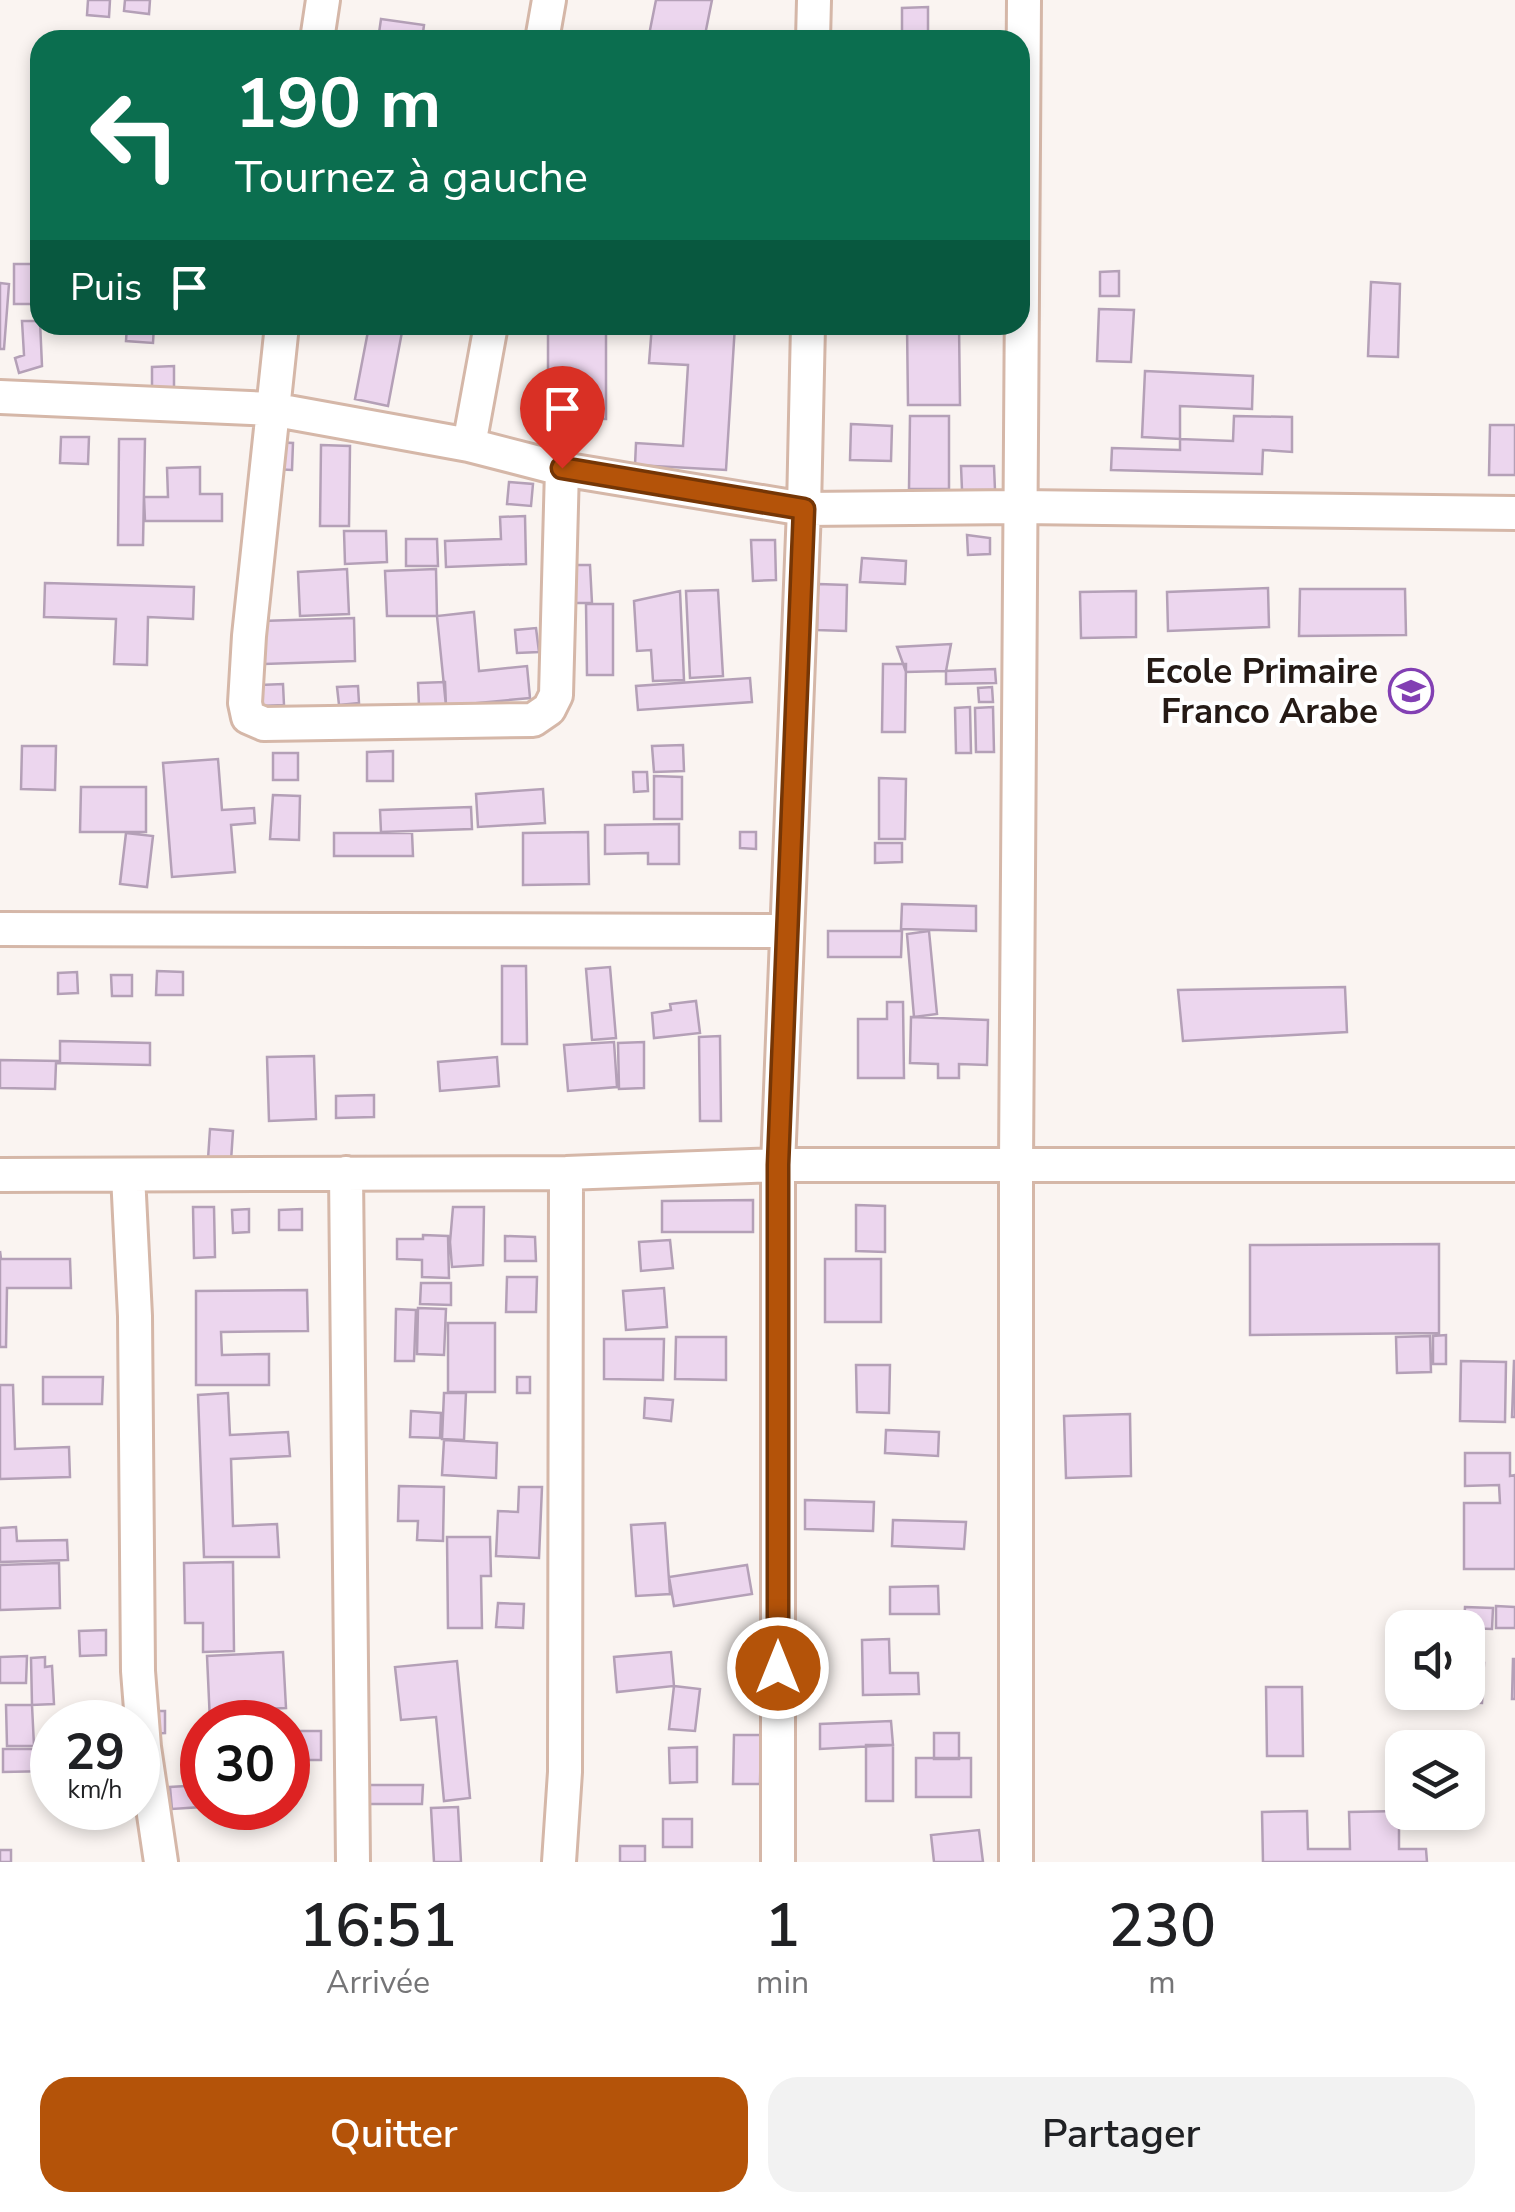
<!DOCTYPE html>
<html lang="fr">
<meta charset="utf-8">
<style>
:root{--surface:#fff;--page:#f2f2f2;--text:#202124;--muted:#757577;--accent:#b45309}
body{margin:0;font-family:"Nunito Sans",sans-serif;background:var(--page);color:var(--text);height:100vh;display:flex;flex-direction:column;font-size:38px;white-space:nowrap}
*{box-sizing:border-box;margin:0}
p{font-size:32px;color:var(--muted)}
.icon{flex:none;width:55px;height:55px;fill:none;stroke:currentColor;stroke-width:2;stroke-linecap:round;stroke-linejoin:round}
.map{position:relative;height:1862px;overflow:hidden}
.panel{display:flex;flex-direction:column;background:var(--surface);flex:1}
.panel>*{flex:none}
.hud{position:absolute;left:30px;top:30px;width:1000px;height:305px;border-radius:30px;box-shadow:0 5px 15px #0003;background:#0b6e4f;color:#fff;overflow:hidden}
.buttons{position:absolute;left:1385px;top:1610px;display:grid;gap:20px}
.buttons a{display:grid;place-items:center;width:100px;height:100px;border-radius:20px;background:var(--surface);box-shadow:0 5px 15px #0003;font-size:50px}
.speed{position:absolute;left:30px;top:1700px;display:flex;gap:20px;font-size:50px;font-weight:700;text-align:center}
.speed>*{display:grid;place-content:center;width:130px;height:130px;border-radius:50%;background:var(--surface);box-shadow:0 5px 15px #0003;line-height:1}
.speed small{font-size:25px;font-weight:400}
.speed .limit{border:15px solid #d22;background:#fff;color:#111}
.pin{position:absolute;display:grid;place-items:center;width:85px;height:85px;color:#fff;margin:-102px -42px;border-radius:50% 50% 50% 0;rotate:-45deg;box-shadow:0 0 10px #0007}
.pin .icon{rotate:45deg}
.me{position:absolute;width:110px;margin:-55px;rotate:0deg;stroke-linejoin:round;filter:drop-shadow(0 0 8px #0008)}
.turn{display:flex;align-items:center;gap:35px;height:210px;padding:0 40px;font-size:45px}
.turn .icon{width:130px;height:130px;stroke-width:2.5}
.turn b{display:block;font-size:70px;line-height:85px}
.then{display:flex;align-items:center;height:95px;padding:0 40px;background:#0003;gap:20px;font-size:38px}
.eta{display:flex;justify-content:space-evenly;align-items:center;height:170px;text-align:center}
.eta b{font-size:60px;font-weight:600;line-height:70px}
.action{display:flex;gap:20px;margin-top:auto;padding:20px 40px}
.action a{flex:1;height:115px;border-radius:30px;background:var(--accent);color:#fff;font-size:40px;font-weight:600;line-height:115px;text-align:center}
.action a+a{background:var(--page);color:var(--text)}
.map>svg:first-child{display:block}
.building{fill:#ecd6ee;stroke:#b4a0b7;stroke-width:2.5}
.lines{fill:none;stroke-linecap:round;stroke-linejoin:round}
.street-casing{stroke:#d5b7a8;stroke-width:38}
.street{stroke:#fff;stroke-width:32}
.route-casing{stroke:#753606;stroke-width:25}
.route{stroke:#b45309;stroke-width:18}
.labels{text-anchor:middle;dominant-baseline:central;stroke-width:8;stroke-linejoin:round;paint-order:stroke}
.poi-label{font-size:35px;font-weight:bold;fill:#251a15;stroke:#fff;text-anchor:end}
</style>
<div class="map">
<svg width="1515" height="1862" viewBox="0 0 1515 1862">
<rect width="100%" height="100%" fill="#faf4f1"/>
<path class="building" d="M88,0H110L109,17L87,15Z
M125,0H150L149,14L124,11Z
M656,0H712L704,40H648Z
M928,7V40H902V8Z
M381,19L424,25L422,40H378Z
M14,264H40V304H14Z
M1119,271V296H1100V272Z
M1371,282L1400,284L1398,357L1368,356Z
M0,283L9,284L4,349H0Z
M1099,309L1134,310L1131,362L1097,361Z
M22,321H40L42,366L19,373L15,358L24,355Z
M127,325H154L153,343L126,341Z
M548,325H606V419L550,418V406L531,407L530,384H548Z
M652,325H735L726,470L635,465L636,443L683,446L688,365L649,363Z
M907,325H959L960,405H908Z
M369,326L402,332L388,406L355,399Z
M174,366V389L152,390V367Z
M1145,371L1253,376L1252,409L1180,406V439L1142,437Z
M910,416H949V489H909Z
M1234,416L1292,417V452L1263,450L1262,474L1111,470L1112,448L1180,450V439L1233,441Z
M851,424L892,426L891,461L850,460Z
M1490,425H1515V475H1489Z
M61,437H89L88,464L60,463Z
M119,439H145L143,545H118Z
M273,442L293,443L292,470L272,469Z
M321,445L350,446L349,526H320Z
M961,466H994L995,490H962Z
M200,467V494H222V521H145L144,497H168L167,468Z
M509,482L533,484L531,506L507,504Z
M525,516L526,564L446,567L445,541L501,539L500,517Z
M344,531H386L387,562L345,564Z
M967,535L990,538V554L968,555Z
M406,539H437L438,566H406Z
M751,540H775L776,580L753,581Z
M862,558L906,561L905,584L860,582Z
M568,565H590L592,603H569Z
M347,569L349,614L300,616L298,572Z
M436,569L437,616H387L385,571Z
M45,583L194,587L193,619L148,617L147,665L114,664L116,619L44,617Z
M818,584L847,585L846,631L817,630Z
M1268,588L1269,627L1168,631L1167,592Z
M1300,589H1405L1406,635L1299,636Z
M718,590L723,676L690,678L686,591Z
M680,591L684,680L653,681L651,650L637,651L634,601Z
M1136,591V637L1081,638L1080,592Z
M586,604H613V675H587Z
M474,612L479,671L527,666L530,698L446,706L437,616Z
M354,618L355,661L264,664L262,621Z
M536,628L539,652L517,653L515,630Z
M951,644L946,671L906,672L897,647Z
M883,664H906L905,732H882Z
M995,669L996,683L946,684V671Z
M750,678L752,702L638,710L636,686Z
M445,682L446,706H419L418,683Z
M283,684L284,705L260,706V685Z
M358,686L359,703L339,705L337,687Z
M992,687L993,702H979L978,688Z
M970,707L971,753H956L955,708Z
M993,707L994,752H976L975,708Z
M683,745L684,771L654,772L652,746Z
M22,746H56L55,790L21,789Z
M393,751V781H367V752Z
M273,753H298V780H273Z
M218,759L222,810L254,808L255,823L231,825L235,872L172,877L163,763Z
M633,772H647L648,791L634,792Z
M654,776L682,777V819H654Z
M879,778L906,779L905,839H879Z
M81,787H146V832H80Z
M543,789L545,823L478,827L476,794Z
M273,795L300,796L299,840L270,839Z
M471,807L472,829L381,832L380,810Z
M679,824V864H648V853L605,854V825Z
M588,832L589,884L523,885V833Z
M740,832H756V849L740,848Z
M126,833L153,836L147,887L120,884Z
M334,833H412L413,856H334Z
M875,843H902V862L875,863Z
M902,904L976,906V931L901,929Z
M828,931H902L901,957H828Z
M929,931L937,1014L914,1017L907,934Z
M502,966H526L527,1044H502Z
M610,967L616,1038L592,1040L586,969Z
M157,971L183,972V995H156Z
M77,972L78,993L58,994V973Z
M111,975H132V996H112Z
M1345,987L1347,1032L1183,1041L1178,990Z
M696,1001L700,1033L654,1038L652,1013L671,1010L670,1004Z
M887,1002H903L904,1078H858V1019H887Z
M911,1017L988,1020L987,1065L959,1064V1078H938V1064L910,1063Z
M720,1036L721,1121H700L699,1037Z
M60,1041L150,1043V1065L56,1063L55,1089L0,1088V1060L60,1061Z
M614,1042L617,1087L568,1091L564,1045Z
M644,1042V1088L619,1089L618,1043Z
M314,1056L316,1119L269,1121L267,1057Z
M497,1057L499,1086L440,1091L438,1062Z
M374,1095V1117L336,1118V1096Z
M210,1129L233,1131L231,1161L208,1159Z
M753,1200V1232H662V1201Z
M856,1205L885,1206V1252L856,1251Z
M193,1207H214L215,1257L194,1258Z
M453,1207H484L483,1265L452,1267L450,1242Z
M249,1209V1232L233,1233L232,1210Z
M302,1209V1230H279V1210Z
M423,1235L448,1236L449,1278L422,1277V1260L397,1259V1239H423Z
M505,1236L535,1237L536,1261H505Z
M670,1240L673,1268L641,1271L639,1242Z
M1439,1244V1333L1250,1335V1245Z
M0,1251L1,1259H70L71,1288H7L6,1347H0Z
M825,1259H881V1322H825Z
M507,1277H537L536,1312H506Z
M421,1283H451V1305L420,1304Z
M664,1288L667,1327L626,1330L623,1291Z
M307,1290L308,1331L221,1332L222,1355L269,1354V1385H196V1291Z
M418,1308L446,1309L444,1355L417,1354Z
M396,1309L416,1310L414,1361H395Z
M448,1323H495V1392H448Z
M1446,1335V1364H1433V1336Z
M1430,1336L1431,1372L1397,1373L1396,1337Z
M676,1337H726V1380L675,1379Z
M604,1339H664L663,1380L604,1379Z
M1461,1361L1506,1362L1505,1422L1460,1421Z
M1514,1361H1515V1417H1512Z
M856,1365H890L889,1413L857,1412Z
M43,1377H103L102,1404H43Z
M517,1377H530V1393H517Z
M0,1385H13L15,1449L69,1447L70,1477L0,1479Z
M228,1393L230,1435L288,1432L290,1456L231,1459L233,1526L277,1524L279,1557H204L198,1395Z
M444,1393H466L464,1440L442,1439Z
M645,1398L673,1400L671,1421L644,1418Z
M411,1411L441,1413L440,1438L410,1437Z
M1130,1414L1131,1476L1066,1478L1064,1416Z
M886,1430L939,1432L938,1456L885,1453Z
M444,1440L497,1443L496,1478L442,1475Z
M1465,1453H1510V1476L1515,1475V1569H1464V1503H1500L1499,1485L1465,1486Z
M399,1486L444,1487L443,1541L417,1540L418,1521H398Z
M519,1487H542L539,1558L496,1556L498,1511L518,1512Z
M805,1500L874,1502L873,1531L805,1529Z
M893,1520L966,1522L964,1549L892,1546Z
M665,1523L670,1594L636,1596L631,1525Z
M16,1527L17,1541L67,1540L68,1560L0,1562V1528Z
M447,1537H490L491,1576H481L482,1628H448Z
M233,1562L234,1651L203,1652V1623H185L184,1563Z
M59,1563L60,1608L0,1610V1565Z
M747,1565L752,1594L674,1606L669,1577Z
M938,1586L939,1614H890V1587Z
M498,1603L524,1604L523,1628L496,1627Z
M1496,1606L1515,1607V1628H1496Z
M1465,1607L1493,1608L1492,1629L1464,1628Z
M106,1630V1655L80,1656L79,1631Z
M889,1639L890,1673H918L919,1694L863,1695L862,1640Z
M283,1652L286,1708L242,1710L243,1722H210L207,1656Z
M671,1652L674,1686L617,1692L614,1657Z
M27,1656L26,1683H0V1657Z
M45,1657V1667L52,1666L54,1704L32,1705L31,1658Z
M1513,1659H1515V1699H1512Z
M457,1661L470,1798L444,1801L436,1717L401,1720L395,1667Z
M1468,1662L1484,1663L1482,1703L1458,1702V1692H1468Z
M674,1686L700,1689L695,1731L669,1729Z
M1266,1687H1302L1303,1756H1267Z
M6,1705H32L34,1746H7Z
M145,1711H165V1733L145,1734Z
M891,1721L893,1745L820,1749V1724Z
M288,1731H321V1760H288Z
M934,1733H959V1759H934Z
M734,1735H761L760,1784H733Z
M38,1741H52V1771L3,1772V1749H38Z
M866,1745H893V1801H866Z
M697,1747V1782L670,1783L669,1748Z
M916,1758H971V1797H916Z
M202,1785V1807L172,1809L170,1787Z
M361,1785H423L422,1804H361Z
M458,1807L461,1862H434L431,1808Z
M1307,1811L1308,1849H1350L1349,1812L1399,1811V1849H1426L1427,1862H1263L1262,1812Z
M663,1819H692V1847H663Z
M979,1830L983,1862H934L931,1835Z
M620,1846H645V1862H620Z
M0,1850H11V1862H0Z"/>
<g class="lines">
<defs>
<path id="street" d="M317,40L323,0
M542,40L549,0
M813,40L814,0
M282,325L249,636L245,703L248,717L264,724L533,720L549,709L556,695L562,469
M0,397L271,409L469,445L562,469L804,509L1020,507L1515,513
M469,445L491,325
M0,929L787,931
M346,1173L353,1862
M0,1175L566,1173L778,1165H1515
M128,1175L135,1316L138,1671L144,1747L161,1862
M559,1862L565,1772L566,1173
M778,1862V1165L804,509L808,325
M1016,1862V1165L1024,0"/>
</defs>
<use href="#street" class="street-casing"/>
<use href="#street" class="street"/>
</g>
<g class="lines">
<defs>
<path id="route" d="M562,468L804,509L778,1165V1668"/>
</defs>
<use href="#route" class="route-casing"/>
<use href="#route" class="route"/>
</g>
<defs>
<symbol id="school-ring" viewBox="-11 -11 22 22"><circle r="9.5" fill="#fff" stroke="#823fb3" stroke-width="1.5"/><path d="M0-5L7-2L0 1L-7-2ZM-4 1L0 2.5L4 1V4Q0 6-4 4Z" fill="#823fb3"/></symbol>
</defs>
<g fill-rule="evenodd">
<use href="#school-ring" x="1386" y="666" width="50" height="50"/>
</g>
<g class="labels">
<g class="poi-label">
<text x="1378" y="671">Ecole Primaire<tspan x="1378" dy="40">Franco Arabe</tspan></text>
</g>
</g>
</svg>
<div class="buttons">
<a><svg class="icon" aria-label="sound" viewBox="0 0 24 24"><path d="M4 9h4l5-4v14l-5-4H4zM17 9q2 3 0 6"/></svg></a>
<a><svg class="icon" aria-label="layers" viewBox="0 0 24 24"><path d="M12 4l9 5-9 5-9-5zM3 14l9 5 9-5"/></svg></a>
</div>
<div class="speed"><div>29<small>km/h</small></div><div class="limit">30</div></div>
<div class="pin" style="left:562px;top:468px;background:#d93025"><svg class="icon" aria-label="arrive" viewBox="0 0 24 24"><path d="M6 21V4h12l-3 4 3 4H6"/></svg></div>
<svg class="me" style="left:778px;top:1668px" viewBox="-20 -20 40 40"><circle r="17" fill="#b45309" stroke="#fff" stroke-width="3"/><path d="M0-11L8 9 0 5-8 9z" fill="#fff"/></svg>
<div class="hud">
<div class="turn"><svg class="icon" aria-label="left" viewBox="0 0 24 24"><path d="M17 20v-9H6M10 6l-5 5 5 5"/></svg><div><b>190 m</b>Tournez à gauche</div></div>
<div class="then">Puis<svg class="icon" aria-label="arrive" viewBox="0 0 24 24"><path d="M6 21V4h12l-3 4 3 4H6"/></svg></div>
</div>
</div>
<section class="panel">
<div class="eta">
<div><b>16:51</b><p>Arrivée</p></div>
<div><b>1</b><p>min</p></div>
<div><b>230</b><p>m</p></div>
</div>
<div class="action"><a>Quitter</a><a>Partager</a></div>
</section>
